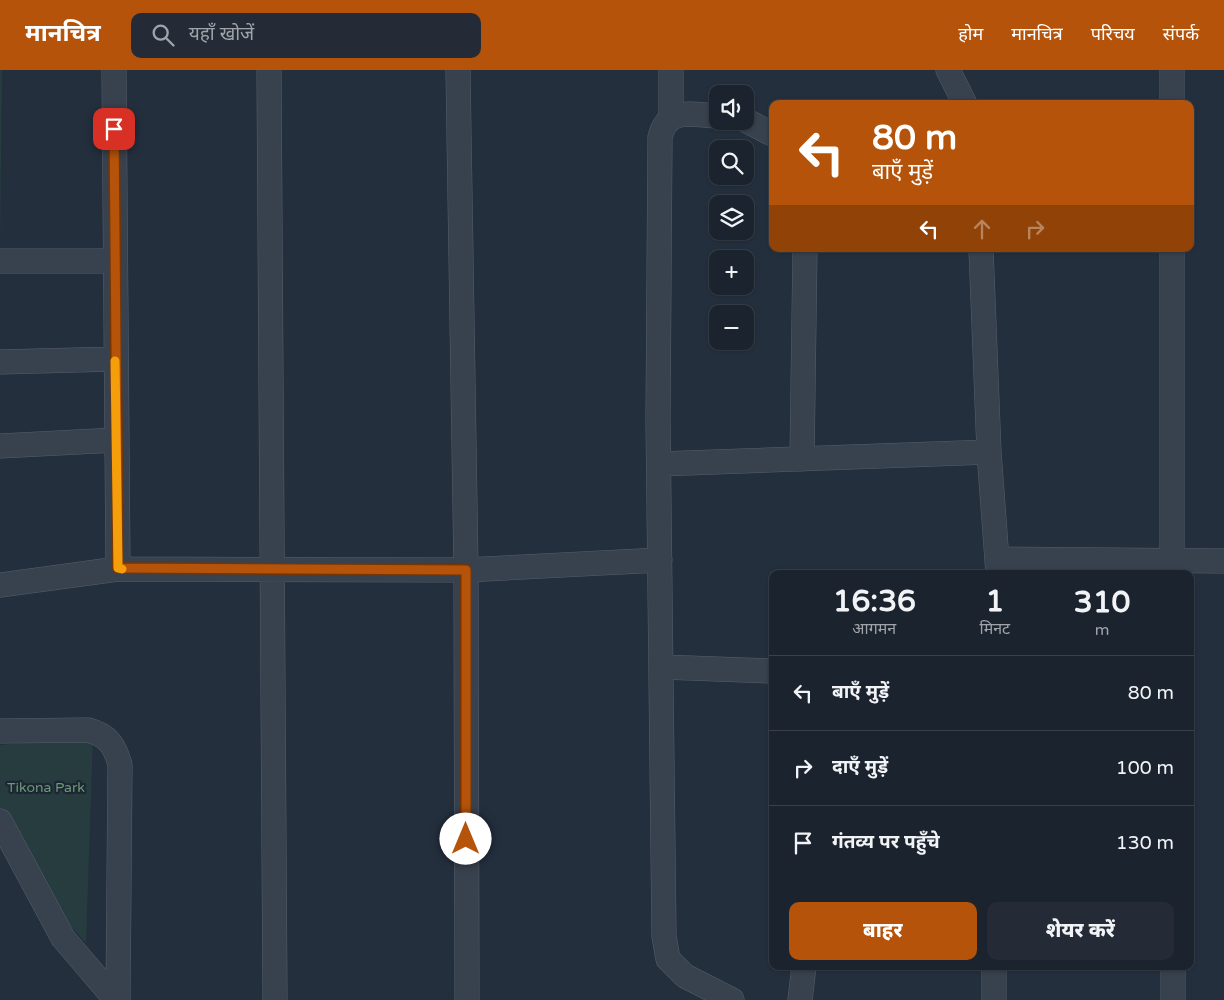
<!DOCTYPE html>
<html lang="hi">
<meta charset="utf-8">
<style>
:root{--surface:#1b232e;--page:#242b36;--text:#f1f3f6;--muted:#a0a4aa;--line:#39404a;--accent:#b45309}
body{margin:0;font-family:"Varela Round","Noto Sans Devanagari",sans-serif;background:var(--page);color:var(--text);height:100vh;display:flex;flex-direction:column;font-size:19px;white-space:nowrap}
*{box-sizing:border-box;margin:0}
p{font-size:16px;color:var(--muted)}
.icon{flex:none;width:28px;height:28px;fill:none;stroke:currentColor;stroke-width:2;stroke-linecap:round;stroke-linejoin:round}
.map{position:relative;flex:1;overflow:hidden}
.panel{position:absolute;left:769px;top:500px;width:425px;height:400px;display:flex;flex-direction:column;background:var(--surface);border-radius:10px;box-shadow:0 1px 4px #0004,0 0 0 1px var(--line)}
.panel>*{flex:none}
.top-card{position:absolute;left:769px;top:30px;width:425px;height:152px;border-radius:10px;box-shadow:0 1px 4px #0004,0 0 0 1px var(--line);background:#b45309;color:#fff;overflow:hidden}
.tools{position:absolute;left:709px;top:15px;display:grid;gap:10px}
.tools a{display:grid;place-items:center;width:45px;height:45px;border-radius:10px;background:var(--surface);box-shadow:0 1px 4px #0004,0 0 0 1px var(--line);font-size:25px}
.pin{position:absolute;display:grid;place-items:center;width:42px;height:42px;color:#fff;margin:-21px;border-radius:10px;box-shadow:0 2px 8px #0006}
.me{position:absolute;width:55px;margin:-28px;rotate:0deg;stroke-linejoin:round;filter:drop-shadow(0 0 4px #0008)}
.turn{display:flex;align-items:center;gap:18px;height:105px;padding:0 20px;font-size:22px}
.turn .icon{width:65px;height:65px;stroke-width:2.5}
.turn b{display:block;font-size:35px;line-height:42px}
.lanes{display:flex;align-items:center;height:48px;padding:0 20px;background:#0003;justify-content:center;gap:25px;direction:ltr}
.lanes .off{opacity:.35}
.eta{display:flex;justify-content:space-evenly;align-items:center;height:85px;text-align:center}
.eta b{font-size:30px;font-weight:800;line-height:35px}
.button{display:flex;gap:10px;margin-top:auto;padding:10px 20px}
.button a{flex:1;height:58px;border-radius:10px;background:var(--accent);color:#fff;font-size:20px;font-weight:800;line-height:58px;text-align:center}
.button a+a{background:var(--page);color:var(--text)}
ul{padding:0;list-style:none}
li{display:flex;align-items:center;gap:15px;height:75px;padding:0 20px;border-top:1px solid var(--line)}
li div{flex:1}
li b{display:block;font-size:19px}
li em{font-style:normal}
header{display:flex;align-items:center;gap:30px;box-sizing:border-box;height:70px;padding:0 25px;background:var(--accent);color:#fff}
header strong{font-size:24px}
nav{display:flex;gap:28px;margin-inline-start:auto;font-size:18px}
.search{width:350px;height:45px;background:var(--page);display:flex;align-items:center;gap:12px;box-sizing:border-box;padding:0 18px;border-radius:10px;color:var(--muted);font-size:19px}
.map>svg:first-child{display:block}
.green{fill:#263c3f}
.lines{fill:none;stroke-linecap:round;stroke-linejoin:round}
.minor-casing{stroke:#565f6c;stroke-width:25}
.minor{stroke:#38414e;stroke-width:24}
.route-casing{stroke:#753606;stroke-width:12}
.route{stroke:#b45309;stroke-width:9}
.slow{stroke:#f59e0b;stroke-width:9}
.labels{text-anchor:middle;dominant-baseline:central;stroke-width:4.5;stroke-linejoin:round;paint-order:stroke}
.park-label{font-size:14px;fill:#6b9a76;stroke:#1d2633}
</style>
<header>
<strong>मानचित्र</strong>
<div class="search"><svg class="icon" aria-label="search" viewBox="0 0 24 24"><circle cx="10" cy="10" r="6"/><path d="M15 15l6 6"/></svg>यहाँ खोजें</div>
<nav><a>होम</a><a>मानचित्र</a><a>परिचय</a><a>संपर्क</a></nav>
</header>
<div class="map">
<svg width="1224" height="930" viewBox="0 0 1224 930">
<rect width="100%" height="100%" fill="#242f3e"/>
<path class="green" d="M0,0H2L0,179Z
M93,666L86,873L12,790L0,760V675Z"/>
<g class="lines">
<defs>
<path id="minor" d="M114,0L118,499
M269,0L275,930
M458,0L466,500L660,490
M671,0V47
M948,0L965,34
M1172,0V34
M718,46C692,45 668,36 660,67L658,350L664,866L668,889L685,906L732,930
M745,50L772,64
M981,179L989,382L998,504
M1172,179V504
M0,191H114
M0,292L115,289
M0,376L116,370
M802,389L805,179
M659,394L989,382
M998,489L1224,491
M0,515L118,499L466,500L467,930
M662,597L772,601
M0,661L88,660C108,665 115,676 120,695L118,930
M0,751L63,868L116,930
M1173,896V930
M800,930L804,896
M994,930V896"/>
</defs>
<use href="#minor" class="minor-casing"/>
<use href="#minor" class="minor"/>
</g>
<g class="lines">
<defs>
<path id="route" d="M114,59L118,498L466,500V769"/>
</defs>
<use href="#route" class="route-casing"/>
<use href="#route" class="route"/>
<path class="slow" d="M115,291L118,498L122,499"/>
</g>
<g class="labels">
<g class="park-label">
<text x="46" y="717">Tikona Park</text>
</g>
</g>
</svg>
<div class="tools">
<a><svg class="icon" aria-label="sound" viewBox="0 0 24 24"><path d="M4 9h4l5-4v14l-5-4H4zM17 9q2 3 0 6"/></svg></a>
<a><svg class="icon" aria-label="search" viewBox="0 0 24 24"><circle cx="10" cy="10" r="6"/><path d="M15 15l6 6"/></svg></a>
<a><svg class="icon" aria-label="layers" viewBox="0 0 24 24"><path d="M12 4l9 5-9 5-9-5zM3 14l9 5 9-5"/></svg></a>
<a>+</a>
<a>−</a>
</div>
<div class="pin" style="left:114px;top:59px;background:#d93025"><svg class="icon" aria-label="arrive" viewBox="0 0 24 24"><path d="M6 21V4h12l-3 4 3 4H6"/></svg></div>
<svg class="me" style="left:466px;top:769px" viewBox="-20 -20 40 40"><circle r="19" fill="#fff"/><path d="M0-13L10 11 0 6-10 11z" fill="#b45309"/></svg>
<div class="top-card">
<div class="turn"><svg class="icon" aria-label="left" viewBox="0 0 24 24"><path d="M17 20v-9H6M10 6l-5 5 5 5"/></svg><div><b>80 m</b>बाएँ मुड़ें</div></div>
<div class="lanes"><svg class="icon" aria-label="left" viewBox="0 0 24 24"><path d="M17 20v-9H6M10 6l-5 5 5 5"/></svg><svg class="icon off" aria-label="ahead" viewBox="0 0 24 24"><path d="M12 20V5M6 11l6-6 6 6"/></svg><svg class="icon off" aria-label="right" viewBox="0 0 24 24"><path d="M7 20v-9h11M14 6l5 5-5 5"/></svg></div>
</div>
<section class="panel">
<div class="eta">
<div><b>16:36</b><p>आगमन</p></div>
<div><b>1</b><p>मिनट</p></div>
<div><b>310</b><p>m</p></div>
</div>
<ul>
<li><svg class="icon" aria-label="left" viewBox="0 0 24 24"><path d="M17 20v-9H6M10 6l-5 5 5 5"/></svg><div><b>बाएँ मुड़ें</b></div><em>80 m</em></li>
<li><svg class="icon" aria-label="right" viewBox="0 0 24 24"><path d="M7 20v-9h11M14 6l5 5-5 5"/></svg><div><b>दाएँ मुड़ें</b></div><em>100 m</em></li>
<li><svg class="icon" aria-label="arrive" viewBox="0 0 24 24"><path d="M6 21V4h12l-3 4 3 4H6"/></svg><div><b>गंतव्य पर पहुँचे</b></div><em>130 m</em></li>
</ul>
<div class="button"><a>बाहर</a><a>शेयर करें</a></div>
</section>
</div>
